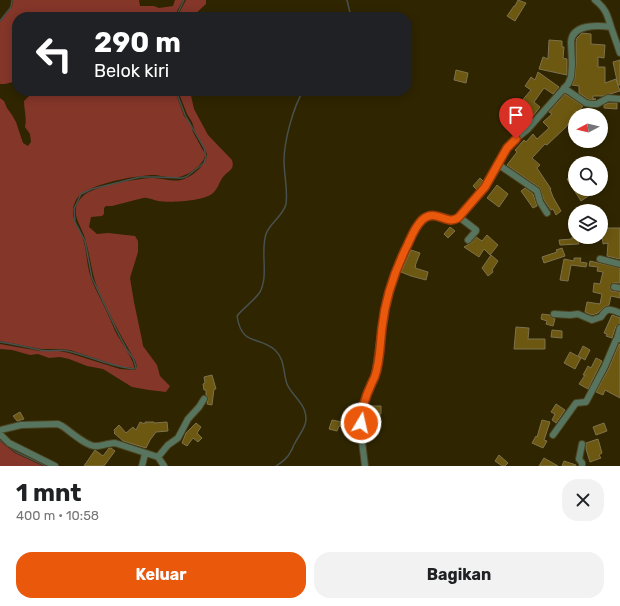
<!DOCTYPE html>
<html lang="id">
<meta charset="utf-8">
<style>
:root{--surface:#fff;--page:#f2f2f2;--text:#202124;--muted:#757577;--accent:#ea580c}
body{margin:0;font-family:Rubik,sans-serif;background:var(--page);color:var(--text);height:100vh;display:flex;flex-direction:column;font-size:15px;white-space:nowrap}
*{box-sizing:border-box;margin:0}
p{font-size:13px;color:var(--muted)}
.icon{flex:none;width:22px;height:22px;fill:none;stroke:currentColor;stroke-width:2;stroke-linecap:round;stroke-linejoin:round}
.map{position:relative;height:466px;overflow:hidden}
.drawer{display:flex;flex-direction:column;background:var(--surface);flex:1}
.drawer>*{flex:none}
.hud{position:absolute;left:12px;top:12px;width:400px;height:84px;border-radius:16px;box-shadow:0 2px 10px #0003;background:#202124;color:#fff;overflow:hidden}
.needle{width:26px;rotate:263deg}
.tools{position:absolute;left:568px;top:108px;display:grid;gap:8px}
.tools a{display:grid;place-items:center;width:40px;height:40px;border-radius:50%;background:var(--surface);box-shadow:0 2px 10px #0003;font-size:20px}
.pin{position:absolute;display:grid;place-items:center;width:34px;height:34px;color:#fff;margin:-41px -17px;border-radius:50% 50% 50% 0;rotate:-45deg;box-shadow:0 0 4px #0007}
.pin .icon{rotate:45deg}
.me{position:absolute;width:44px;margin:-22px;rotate:9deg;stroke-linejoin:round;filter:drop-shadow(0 0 3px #0008)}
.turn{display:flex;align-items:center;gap:14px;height:84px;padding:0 16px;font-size:18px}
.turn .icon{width:52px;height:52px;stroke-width:2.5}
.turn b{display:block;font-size:28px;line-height:34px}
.round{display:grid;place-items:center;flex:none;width:42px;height:42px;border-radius:16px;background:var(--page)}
.headline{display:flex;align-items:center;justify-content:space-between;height:68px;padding:0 16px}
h1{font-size:24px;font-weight:700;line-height:30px}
.cta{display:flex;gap:8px;margin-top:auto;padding:8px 16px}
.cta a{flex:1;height:46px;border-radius:16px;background:var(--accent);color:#fff;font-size:16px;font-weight:700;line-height:46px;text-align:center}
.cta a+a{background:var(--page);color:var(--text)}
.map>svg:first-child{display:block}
.forest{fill:#843629}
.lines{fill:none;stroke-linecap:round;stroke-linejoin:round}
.stream{stroke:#48514d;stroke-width:1.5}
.building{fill:#6c5811;stroke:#7e724f}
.minor-casing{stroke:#4c4321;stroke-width:8}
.minor{stroke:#57755e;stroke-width:6}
.route-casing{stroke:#983908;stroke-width:10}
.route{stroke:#ea580c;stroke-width:7}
</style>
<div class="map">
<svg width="620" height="466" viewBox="0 0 620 466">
<rect width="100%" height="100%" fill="#2f2501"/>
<path class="forest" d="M13,0H139L140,6H154L159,8L173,6L175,0H183L174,17H17V81L5,84H0V22L12,7Z
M186,0H206V4L192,17H177Z
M34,91H175L184,116L190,123L193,132L205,154C205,157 204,160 202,162C198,168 186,176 179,177C172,179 163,176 155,175C137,175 85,184 76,200C67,218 80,227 84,242C87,254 87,267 91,278C96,292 104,304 109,317C111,321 113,326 115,331C119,339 135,361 134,368L121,367L70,350L59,349H41L0,341V98L4,101L7,108L12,115L16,122L23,143L28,146L31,142L30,134L25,127C27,117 24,110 24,101Z
M178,91H190L194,109L208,135L232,160C235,170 229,170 223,177C219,182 218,189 213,193C205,201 170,203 158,201C152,200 149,197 143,198L112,206H106L104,208V214L102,216L91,217L89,227L97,234L108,233L135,236L138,241V252L130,278L134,302L142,340L143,346L157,365L160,376L170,386L166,392L149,390L132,387L103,369L87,366L69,359L60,357L49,358L38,354L30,355L12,350L0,349V344L40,351H59L69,353L120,369L135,370L137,367C136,359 131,355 128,348C118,331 109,313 100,294C92,277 91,260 86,242C83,226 67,213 82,197C91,186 139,178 154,178C163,178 172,182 181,180C191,178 208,164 207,154L195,131L192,122L187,114Z
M0,441L15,453L43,466H0Z"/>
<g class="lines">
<path class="stream" d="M347,0L351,17
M176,17L184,0
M0,21L11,7L12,0
M0,342C14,344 27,347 40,350C49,352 59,349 68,351C90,356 111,367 134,369L136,367L133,358L127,350L116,329L92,278L85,241L75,222L74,209L81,194L92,189L140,177H156L181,178L186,177L204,163L206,157L204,148L185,115L176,91
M0,440L16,452L46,466
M276,466C282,462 288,458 291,451C293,449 293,445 295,443C301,431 310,424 304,409C300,400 290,392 287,384C283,373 285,359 275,350C258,335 242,347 237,316C244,307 254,301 260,292C269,275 260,252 266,234C270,223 283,216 286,204C288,189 284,175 284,161C284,141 293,108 303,91"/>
</g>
<path class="building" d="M518,0L526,3L515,21L507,16L514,6H515Z
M582,33L591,34V44L605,45L604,58L598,57V67H605V83L616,79L620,91L603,96H593V99H596L591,100L588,99L579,93V86L572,85L575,78L576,64V42L577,38Z
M549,40L562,41V47H564L563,58L567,59V75L539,69L543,57L548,59Z
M620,60V85H618L613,62Z
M456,70L468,73L466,83L454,80Z
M538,72L559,87L553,94L544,88L534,102L540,107L529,121L515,109L531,90L525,86L531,77L535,80Z
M565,94L583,106L566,127L547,145L545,144L532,158L540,165L537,168L551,189H550L553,197L561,211L556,215L553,209L551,210L544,200L540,188L507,165L517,152L515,150L524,140L526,142L533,134L537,139L549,128L543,122L552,114L549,112Z
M609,103H617V109L604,108V105Z
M506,105L514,115L507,119L500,110Z
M575,174V189H587L590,195L581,201L567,179Z
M480,178L483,181L477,190L473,186Z
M497,185L508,194L499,207L487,198Z
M525,188L533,194L537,206L533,208L521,191Z
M450,227L455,231L448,238L444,234Z
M607,228H620V259L607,256L608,243L603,244L601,229Z
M487,235L498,245L490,255L484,249L479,257L464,247L471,243L476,237L482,241Z
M572,237H577L579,244L560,245L559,240L572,239Z
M562,248L565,256L544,263L542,257L557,252L556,250Z
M411,250L420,253L415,266H416L415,268L428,272L426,280L411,276L401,272Z
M491,255L498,261L492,270L493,272L488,276L482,268Z
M574,258H581L580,262L587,263L586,267L571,265L568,281L560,280L564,259L574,261Z
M590,261L620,268V283H613L610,287L611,291L620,292V298L611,296L609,305L603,308L598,313L592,315L585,312L587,302L600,304L602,294L593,292L594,283L600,284L603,272L597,271L598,267L589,266Z
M542,314L550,315L551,317L555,319L553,326L546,324L547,321L541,319Z
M612,315L620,318V324L616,326L612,338L606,336L607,334L604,333Z
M516,327L529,328L528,339H545V349H514Z
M552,330L562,331V338L551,337Z
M619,344H620V398L605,390L603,395L596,392L609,368Z
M583,346L590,350L585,360L578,356Z
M570,352L581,358L575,369L564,363Z
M596,358L602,361L588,389L579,384L585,375H583L588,366L591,368Z
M212,375L216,389H214L212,405L207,404L208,399L206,395V390H204L203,384L205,383L204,377Z
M556,404L565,410L556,423L552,420L555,414L551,412Z
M370,406H381V414H370Z
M20,412L24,419L17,421L13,416Z
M344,415L352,417L348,428L339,426L337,431L329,429L332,420L342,422Z
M542,420L550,422L544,440L547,441L543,448L532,443L536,436L537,437Z
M140,422L145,424V422H154V423L167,422L168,431L156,432L150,440L146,448L123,441L114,433L115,432L114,430L119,425L126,433L133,427L136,430Z
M196,423L201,427L197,433L202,438L198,442L193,438L187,446L182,443L186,433Z
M604,423L607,431L596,435L593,427Z
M598,439L602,453L599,455L601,458L590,462L586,449V443Z
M109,448H111L115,451L104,466H84L95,450L103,456Z
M499,455L508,463L505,466H502L495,461Z
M544,458L558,466H539Z
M564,461L576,465V466H562Z"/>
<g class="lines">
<defs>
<path id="minor" d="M611,27L620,53
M564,88L586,103L591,104H597L608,98L620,99
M499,165L537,191L540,202L547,213
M459,217L476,230V231L468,240
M600,259L620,264
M614,287L620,288
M554,314L570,315L578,314L592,320L601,317C607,307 610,309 620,313
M617,339L620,328
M0,430L21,425L58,424L62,426C70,431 87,447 96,446C102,446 108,443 115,443L158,457L164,466
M0,434L9,443L55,466
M553,435L576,403L586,402L605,366L616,340L620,339
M158,457L168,445L178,438L188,419L199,407L204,399
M142,466L145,454
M365,466L361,433L362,412L366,396L375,376L382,326L392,281L401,257L416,227L421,221L425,218L433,215L453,220L459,217L485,187L499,165L502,156L511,143L527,130L568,84L571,77L572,64L571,42C572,24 598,25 611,27C607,14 606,9 595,0
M582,466V463L579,459L582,444"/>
</defs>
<use href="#minor" class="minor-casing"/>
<use href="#minor" class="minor"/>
</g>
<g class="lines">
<defs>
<path id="route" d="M361,423C362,409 365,397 371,385C372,382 374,379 375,376C380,362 380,344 382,328C385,299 395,270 408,244C412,235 415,227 422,220C436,207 447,227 459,217L485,187L507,148L516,139"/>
</defs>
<use href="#route" class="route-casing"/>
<use href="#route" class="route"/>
</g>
</svg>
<div class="tools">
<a><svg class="needle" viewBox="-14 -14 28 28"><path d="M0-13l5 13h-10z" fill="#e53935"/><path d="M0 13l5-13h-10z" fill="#757577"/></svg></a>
<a><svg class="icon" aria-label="search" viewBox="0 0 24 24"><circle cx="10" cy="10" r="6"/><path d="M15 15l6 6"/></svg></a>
<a><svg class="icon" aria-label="layers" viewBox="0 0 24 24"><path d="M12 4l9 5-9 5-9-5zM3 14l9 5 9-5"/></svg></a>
</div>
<div class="pin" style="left:516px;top:139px;background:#d93025"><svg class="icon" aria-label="arrive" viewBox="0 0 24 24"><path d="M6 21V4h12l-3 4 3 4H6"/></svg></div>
<svg class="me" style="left:361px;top:423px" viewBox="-20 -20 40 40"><circle r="17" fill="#ea580c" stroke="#fff" stroke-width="3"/><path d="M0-11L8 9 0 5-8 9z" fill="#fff"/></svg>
<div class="hud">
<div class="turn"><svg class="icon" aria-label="left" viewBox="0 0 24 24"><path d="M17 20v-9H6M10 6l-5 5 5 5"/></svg><div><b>290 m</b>Belok kiri</div></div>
</div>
</div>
<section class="drawer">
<div class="headline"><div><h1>1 mnt</h1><p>400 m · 10:58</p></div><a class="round"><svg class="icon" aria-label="close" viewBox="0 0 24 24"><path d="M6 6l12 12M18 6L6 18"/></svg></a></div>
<div class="cta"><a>Keluar</a><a>Bagikan</a></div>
</section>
